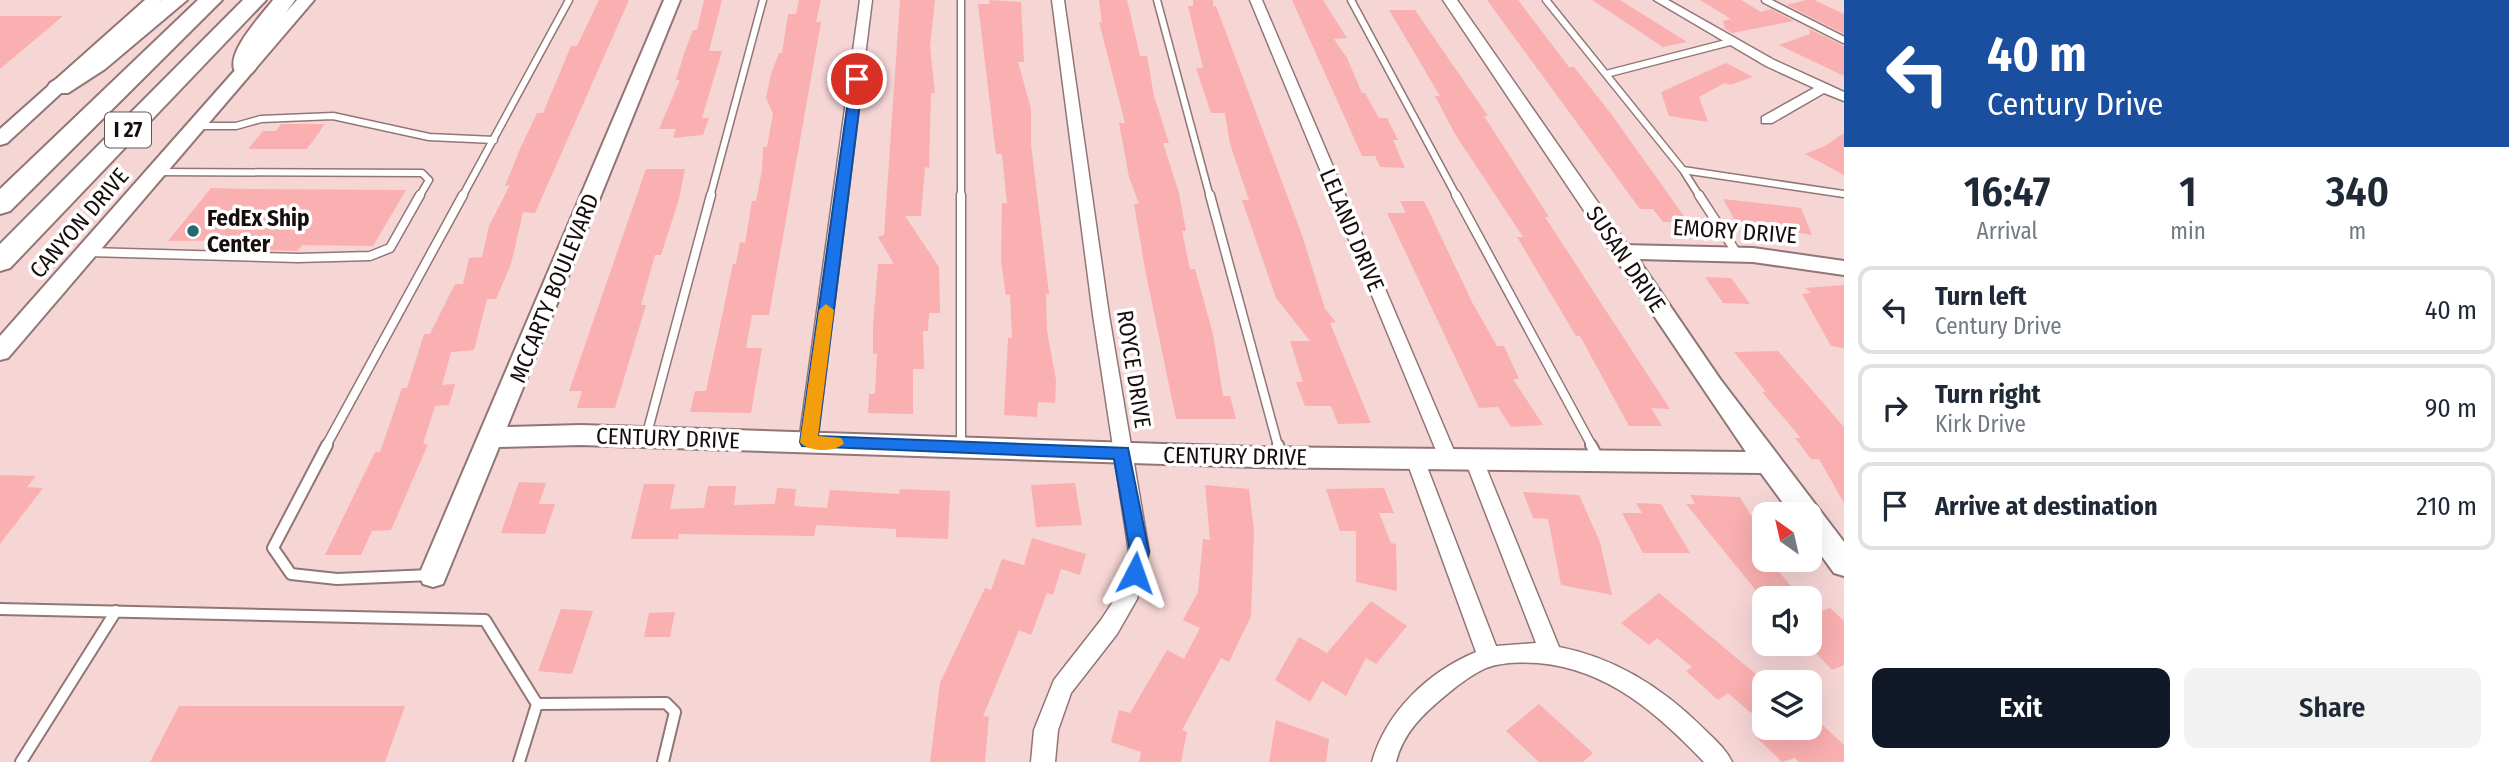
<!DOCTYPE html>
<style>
:root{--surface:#fff;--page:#f2f2f3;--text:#1f2937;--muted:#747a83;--line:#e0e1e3;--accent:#111827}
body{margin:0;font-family:"Fira Sans Condensed",sans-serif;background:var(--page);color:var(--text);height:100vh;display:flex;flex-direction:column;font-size:26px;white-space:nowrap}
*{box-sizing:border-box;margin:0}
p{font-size:23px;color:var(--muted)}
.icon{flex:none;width:38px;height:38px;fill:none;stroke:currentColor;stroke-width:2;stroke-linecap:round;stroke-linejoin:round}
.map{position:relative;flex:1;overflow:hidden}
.details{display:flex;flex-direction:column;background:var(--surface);width:665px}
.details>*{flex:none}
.top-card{background:#1a4fa0;color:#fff;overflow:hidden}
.needle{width:46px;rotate:326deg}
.buttons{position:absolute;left:1752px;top:502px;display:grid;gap:14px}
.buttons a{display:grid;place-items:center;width:70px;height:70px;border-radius:14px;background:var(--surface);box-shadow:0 7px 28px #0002;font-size:35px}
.pin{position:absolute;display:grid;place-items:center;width:60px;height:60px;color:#fff;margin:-30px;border:4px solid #fff;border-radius:50%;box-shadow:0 2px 7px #0007}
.me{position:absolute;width:77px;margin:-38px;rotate:4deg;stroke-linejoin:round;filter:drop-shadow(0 0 5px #0008)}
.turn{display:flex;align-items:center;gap:24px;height:147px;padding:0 28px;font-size:32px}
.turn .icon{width:91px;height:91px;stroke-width:2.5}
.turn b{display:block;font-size:49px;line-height:60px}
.eta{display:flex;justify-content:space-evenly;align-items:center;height:119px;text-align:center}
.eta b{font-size:42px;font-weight:600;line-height:49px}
.primary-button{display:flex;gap:14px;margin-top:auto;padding:14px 28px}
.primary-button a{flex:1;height:80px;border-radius:14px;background:var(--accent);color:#fff;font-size:28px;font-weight:600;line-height:80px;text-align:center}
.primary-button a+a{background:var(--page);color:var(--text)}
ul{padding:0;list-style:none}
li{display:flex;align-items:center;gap:21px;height:88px;margin:0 14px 10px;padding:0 14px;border:4px solid var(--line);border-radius:14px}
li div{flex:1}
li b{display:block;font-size:26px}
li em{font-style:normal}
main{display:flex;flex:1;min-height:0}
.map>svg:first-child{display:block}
.building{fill:#faafb0}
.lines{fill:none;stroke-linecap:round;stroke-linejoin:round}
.service-far2-casing{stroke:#927676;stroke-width:9}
.service-far1-casing{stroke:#927676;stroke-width:11}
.service-casing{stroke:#927676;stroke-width:14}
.minor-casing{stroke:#927676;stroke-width:3}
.tertiary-casing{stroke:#927676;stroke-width:3}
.secondary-casing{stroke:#927676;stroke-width:4}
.motorway-casing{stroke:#927676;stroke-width:4}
.service-far2{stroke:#fff;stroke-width:6}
.service-far1{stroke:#fff;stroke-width:8}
.service{stroke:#fff;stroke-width:10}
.minor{fill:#fff;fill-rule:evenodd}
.tertiary{fill:#fff;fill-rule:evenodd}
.secondary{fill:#fff;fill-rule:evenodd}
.motorway{fill:#fff;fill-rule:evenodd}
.route{fill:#1a73e8;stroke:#114b97;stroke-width:2}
.slow{fill:#f59e0b}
.poi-dot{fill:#206c6f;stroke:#fff;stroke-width:2.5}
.labels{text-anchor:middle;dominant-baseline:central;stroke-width:7;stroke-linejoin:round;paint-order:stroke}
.shield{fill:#fff;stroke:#5d5656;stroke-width:2}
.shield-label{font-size:21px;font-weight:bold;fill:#170d0d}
.poi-label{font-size:23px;font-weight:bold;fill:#170d0d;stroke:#fff;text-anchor:start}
.street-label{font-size:23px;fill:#170d0d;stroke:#fff}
</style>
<main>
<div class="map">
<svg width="1844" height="762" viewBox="0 0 1844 762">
<rect width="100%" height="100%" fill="#f6d5d5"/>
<path class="building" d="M599,0H629L535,213L523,212L511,264L496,299H487L474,350L451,352L442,385L455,384L449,405L435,406L423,444H428L391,530L372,531L361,555H325L375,452H380L402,388H407L424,334H430L455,284H463L469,258L482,257L489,226L510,185L505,186L520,149L537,113H543L571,46H577Z
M704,0H722L709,51H722L702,118H709L703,135L673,138L676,129H659L680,80H676L685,51L693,30H697Z
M799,0H821L816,22H821L769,315H752L746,348H762L751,413L690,412L695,391H706L733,264H736L740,242L745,243L752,201H756L762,170L763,147H767L773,114L766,98L771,74L779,53H782L788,14H796Z
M900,0H935L930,47L935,93H931L929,168L925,167L921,216H905L939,267L940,313H929L928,331H923L924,369H913V414L868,413L869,394H875L877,353L873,354V326L878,264H894L878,237L884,235Z
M989,0L1021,2L1024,62H1018L1031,109V144L1049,294H1046L1047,331L1056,380L1055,403L1038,402L1037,417L1004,415L1008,338H1012L1010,295H1006L1001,261L1002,203H1007L1002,154H996L978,4H990Z
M1099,0H1127L1140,56H1147L1154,96L1169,143H1163L1179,193L1186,231H1182L1190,269H1195L1213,334L1223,396H1230L1236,419H1176L1145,269L1134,204H1139L1129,177L1119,123H1125L1099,22H1102Z
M1193,0H1213V6H1216L1302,235L1325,309L1336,322L1330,323L1371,423L1338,424L1331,406H1305L1296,382H1303L1290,341H1310L1276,298L1242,200H1249L1230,144L1225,113H1211L1196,68H1203L1188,6H1193Z
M1292,0H1323L1347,38L1334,39L1347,58L1362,93H1365L1379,118H1387L1398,140H1393L1405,168L1380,167L1375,156H1362Z
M1487,0H1518L1569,67H1574L1612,115L1688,222H1663L1653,209H1640Z
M1592,0H1620L1687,42L1663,47Z
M1700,0H1741L1761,12L1771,9L1794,21L1732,33L1725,29L1723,21L1731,19Z
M1806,0H1814L1844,14V34L1787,5Z
M1389,10H1415L1488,116H1484L1549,217H1545L1670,409L1651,408L1662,426H1629L1580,336H1576L1517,237H1523L1455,134L1435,96H1440Z
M0,16H63L0,69Z
M1809,29L1844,46V76L1779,45L1810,34Z
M1726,63L1753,77L1730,85L1725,83L1699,97L1708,122L1669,116L1661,92Z
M281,124H325L307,149H248L263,131H276Z
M1844,133V175L1805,154L1825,146Z
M646,169H685L679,199L661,255H655L641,305H646L615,408H577L582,391H569Z
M211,188L248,189L406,190L373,246L302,245L297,251L263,250L270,240L168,241Z
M1723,199L1801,208L1812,235L1788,231L1787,226L1736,222Z
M1400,201H1424L1473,304L1497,346H1504L1519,379H1513L1543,425L1511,427L1498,407L1479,408L1387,213H1406Z
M1705,277L1731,278L1750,304L1723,303Z
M1844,285V348L1831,346L1802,294L1811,293L1805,288Z
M1778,351L1844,427V503L1819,459H1811L1795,438H1801L1762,392H1766L1734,352Z
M0,475L36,476L27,487L43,488L0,544Z
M519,482L546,483L539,504H555L545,534L501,533Z
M1075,483L1082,525L1036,527L1031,485Z
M644,484H675L670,509L704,508L708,486H736L734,505L775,504L777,488L796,489L794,506L827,508L830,490L899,494L900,489L950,491L948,539L896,537V529L816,525L814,536L679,534L678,539H631Z
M1205,485L1249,489L1254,531L1251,616L1229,662L1221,658L1182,730L1187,732L1181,762H1139L1141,752L1111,742L1119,710L1130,713L1167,650L1184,659L1200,628L1183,620L1198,592L1203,539L1210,540Z
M1384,488L1394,513H1379L1391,543L1396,544L1397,591L1356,582V531H1340L1326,489Z
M1523,492L1579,495L1600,542L1612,595L1561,585L1548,519L1533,518Z
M1690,495L1740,497L1764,537V560H1769L1801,598H1762L1686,504H1695Z
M1636,503L1661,504L1690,553H1643L1622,513H1642Z
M1032,538L1086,554L1080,575L1061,569L1053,595L1047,593L1031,635L1019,630L983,716L989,717L985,762H930L940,683L985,588L991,590L1002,559L1024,565Z
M1659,593L1764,681V704L1751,713L1728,693L1718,700L1686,671L1692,667L1657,638L1649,645L1621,623Z
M1371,601L1407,626L1376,664L1366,658L1346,696L1322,681L1310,702L1275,680L1299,637L1327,653Z
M1830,608L1844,621V665L1832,670L1810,647V616Z
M561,609L593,611L572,674L538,671Z
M675,612L670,637H644L649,613Z
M1539,704L1593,753L1583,762H1539L1506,731Z
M179,706H405L385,762H150Z
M1810,713L1844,745V762H1799L1795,758L1782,762L1756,737L1771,728H1810Z
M1276,720L1329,739L1326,762H1269Z"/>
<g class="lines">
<defs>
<path id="service-far2" d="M961,0V197
M1157,0L1210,197
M1351,0L1457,197
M1546,0L1683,170L1700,197
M1765,0L1844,40
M1606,74L1730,42
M197,126H236L261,119L333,116L429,137L494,140
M1683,170L1844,194
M156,172L422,173L429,180L419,197
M462,197L569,0
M710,197L763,0"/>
<path id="service-far1" d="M961,195V446
M1210,195L1278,446
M1456,195L1592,446
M1699,195L1738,255
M89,252L298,258L370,256L390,248L420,195
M646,437L711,195
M326,446L463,195"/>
<path id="service" d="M327,445L273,548L291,574L337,579L431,575
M1278,445L1281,457
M1591,445L1599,460
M0,609L485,620L537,704L519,762
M537,704L666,703L675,712L663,762
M21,762L116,611"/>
<path id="minor" d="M860,0H872L817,442L815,447H801L799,442Z
M1052,0H1064L1109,315L1149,552L1137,599L1117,634L1071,693L1058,730L1055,762H1031L1034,730L1054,680L1101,620L1120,591L1129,552L1093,315Z
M1250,0H1262L1458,460L1456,465H1442L1440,460Z
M1654,0H1668L1774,60L1844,92V101L1824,93L1772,123H1762V117L1814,88L1766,66Z
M1415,452L1422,454L1424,459L1496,646L1536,643L1465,460L1467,455H1481L1483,460L1559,647C1616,658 1664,689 1704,729C1714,739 1726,749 1732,762H1704C1658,714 1608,669 1538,663C1521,662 1502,662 1486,668C1471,675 1458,685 1446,695C1423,714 1403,733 1396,762H1372C1386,712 1428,672 1476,652L1406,459L1408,454Z"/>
<path id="tertiary" d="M1443,0H1457L1629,247L1632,252L1629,257H1615Z"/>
<path id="secondary" d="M145,0H162L7,143L0,145V129Z
M297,0H314L8,358L0,360V336Z
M664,0H680L507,427L581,425L1256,447L1746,452L1611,252L1622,245L1753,248L1844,261V275L1753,262L1638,259L1720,379L1844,542V576L1834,573L1810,540V514H1791L1761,473L1256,467L581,445L499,447L443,584L433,587L423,584L419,575Z"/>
<path id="motorway" d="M162,0H187L105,69L68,93H50L47,88L50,83L89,59Z
M198,0H222L10,211L0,214V189Z
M243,0H266L10,268L0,271V244Z
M273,0H295L256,55V68L252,73H236C223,55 261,16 273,0Z"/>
</defs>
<use href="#service-far2" class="service-far2-casing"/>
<use href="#service-far1" class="service-far1-casing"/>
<use href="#service" class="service-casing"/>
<use href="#minor" class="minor-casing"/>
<use href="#tertiary" class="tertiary-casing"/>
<use href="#secondary" class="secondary-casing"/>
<use href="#motorway" class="motorway-casing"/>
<use href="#service-far2" class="service-far2"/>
<use href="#service-far1" class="service-far1"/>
<use href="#service" class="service"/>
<use href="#minor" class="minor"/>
<use href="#tertiary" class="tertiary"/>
<use href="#secondary" class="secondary"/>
<use href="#motorway" class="motorway"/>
</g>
<path class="route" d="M857,75L863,79L818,436L1128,448L1149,552L1141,578H1128L1125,573L1130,552L1114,459L802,446L800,442L851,79Z"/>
<path class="slow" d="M826,304L834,310L818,436L841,438L844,443C836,453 807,452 800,442L819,310Z"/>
<circle class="poi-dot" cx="193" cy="231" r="7"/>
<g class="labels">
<rect class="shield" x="105" y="112.5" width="46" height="35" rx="5"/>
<g class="shield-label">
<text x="128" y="130">I 27</text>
</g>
<g class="poi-label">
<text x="207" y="218">FedEx Ship<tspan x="207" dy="26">Center</tspan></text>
</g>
<g class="street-label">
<text transform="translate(79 223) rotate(-49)">CANYON DRIVE</text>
<text transform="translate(1352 230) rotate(67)">LELAND DRIVE</text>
<text transform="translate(1735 231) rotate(4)">EMORY DRIVE</text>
<text transform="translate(1626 259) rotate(56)">SUSAN DRIVE</text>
<text transform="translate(554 288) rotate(-68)">MCCARTY BOULEVARD</text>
<text transform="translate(1134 369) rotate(81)">ROYCE DRIVE</text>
<text transform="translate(668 438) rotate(2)">CENTURY DRIVE</text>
<text transform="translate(1235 456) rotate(1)">CENTURY DRIVE</text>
</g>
</g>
</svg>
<div class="buttons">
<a><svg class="needle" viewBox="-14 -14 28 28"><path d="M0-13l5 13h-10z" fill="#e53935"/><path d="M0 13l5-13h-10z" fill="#747a83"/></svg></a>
<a><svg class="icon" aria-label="sound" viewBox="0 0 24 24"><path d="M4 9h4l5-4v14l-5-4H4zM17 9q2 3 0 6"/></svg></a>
<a><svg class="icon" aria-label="layers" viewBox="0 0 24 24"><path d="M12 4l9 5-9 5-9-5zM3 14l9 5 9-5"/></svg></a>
</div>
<div class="pin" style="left:857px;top:79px;background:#d93025"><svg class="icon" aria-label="arrive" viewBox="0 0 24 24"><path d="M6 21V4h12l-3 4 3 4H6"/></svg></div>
<svg class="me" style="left:1135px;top:573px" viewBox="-20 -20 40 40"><path d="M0-17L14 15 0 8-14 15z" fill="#1a73e8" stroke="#fff" stroke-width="4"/></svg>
</div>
<section class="details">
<div class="top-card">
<div class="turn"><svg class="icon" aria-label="left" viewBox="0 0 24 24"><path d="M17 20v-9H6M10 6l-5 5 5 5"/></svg><div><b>40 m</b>Century Drive</div></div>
</div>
<div class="eta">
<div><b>16:47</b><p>Arrival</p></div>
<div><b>1</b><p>min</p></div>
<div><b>340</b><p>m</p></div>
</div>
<ul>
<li><svg class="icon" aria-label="left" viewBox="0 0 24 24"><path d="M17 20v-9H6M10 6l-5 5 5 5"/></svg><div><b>Turn left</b><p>Century Drive</p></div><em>40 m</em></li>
<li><svg class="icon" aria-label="right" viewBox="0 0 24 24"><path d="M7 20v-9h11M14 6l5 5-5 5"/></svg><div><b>Turn right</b><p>Kirk Drive</p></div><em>90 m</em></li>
<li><svg class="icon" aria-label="arrive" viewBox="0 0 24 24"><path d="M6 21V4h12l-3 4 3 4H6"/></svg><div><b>Arrive at destination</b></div><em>210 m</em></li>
</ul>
<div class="primary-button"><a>Exit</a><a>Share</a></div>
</section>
</main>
